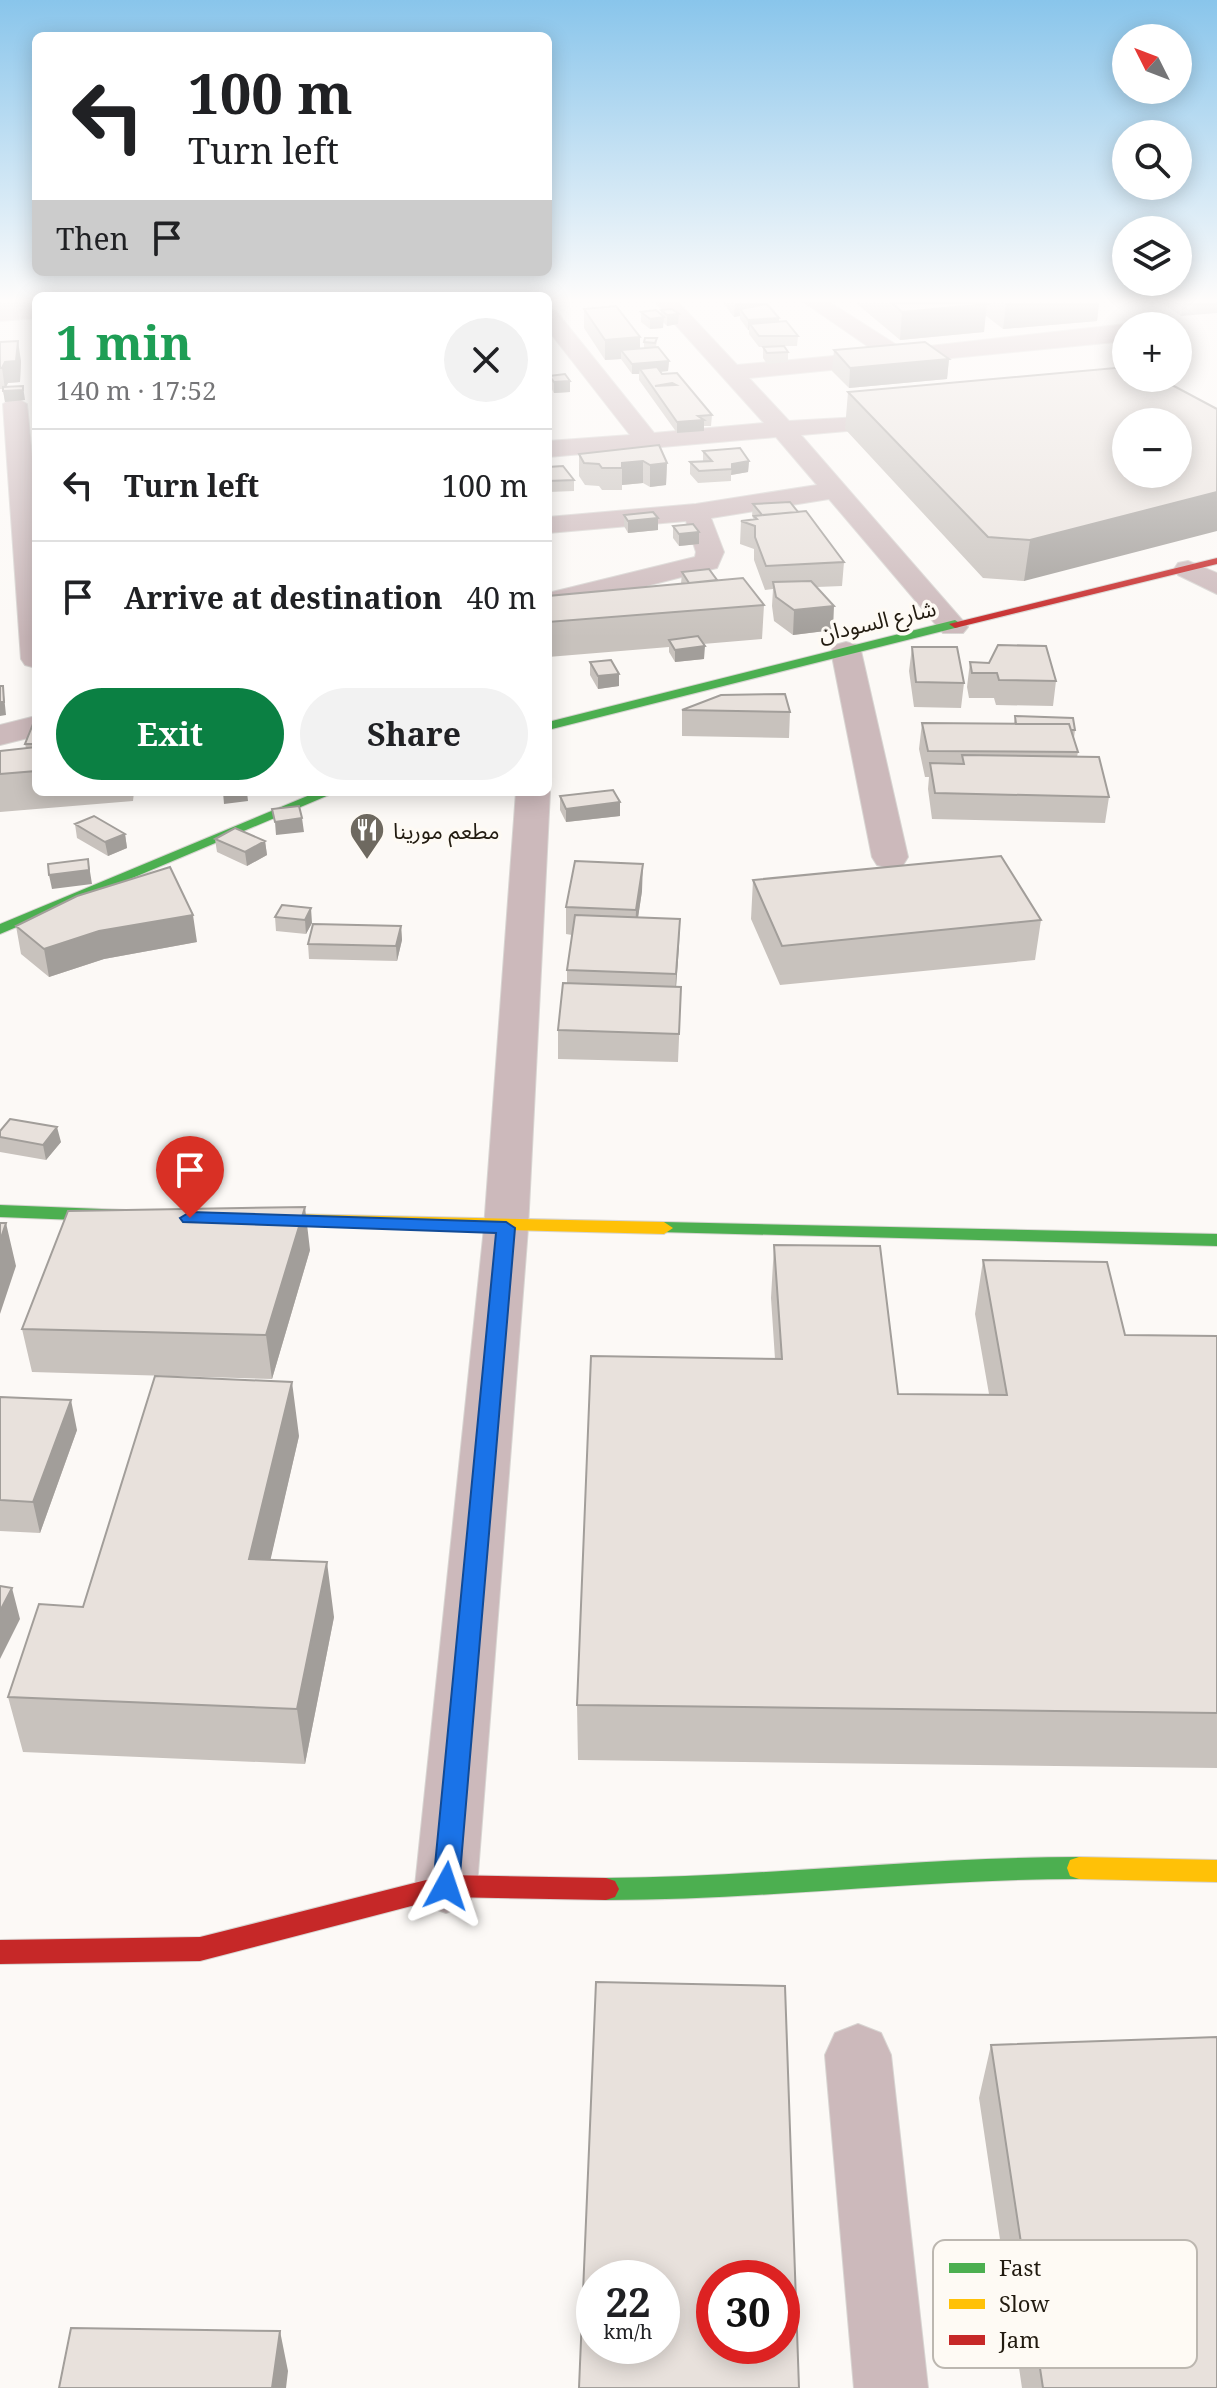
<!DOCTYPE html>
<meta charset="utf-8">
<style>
:root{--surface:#fff;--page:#f2f2f2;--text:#202124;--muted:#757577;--line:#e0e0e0;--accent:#0b8043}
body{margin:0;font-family:"Noto Serif","Noto Sans Arabic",serif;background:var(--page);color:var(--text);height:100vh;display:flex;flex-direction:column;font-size:30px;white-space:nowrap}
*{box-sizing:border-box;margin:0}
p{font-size:26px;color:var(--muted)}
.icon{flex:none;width:44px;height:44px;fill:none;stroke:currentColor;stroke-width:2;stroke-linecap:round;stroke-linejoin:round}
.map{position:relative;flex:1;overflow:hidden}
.details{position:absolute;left:32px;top:292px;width:520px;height:504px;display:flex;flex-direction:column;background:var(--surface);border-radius:12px;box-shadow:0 4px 20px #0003}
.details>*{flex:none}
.hud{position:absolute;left:32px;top:32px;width:520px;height:244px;border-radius:12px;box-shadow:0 4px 20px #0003;background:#fff;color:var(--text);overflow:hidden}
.needle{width:52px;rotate:312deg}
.controls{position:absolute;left:1112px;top:24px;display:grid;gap:16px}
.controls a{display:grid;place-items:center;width:80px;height:80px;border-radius:50%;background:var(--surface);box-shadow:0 4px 20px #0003;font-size:40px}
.speed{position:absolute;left:576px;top:2260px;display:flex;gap:16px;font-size:40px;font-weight:700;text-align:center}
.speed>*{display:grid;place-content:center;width:104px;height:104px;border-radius:50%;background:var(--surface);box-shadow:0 4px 20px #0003;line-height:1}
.speed small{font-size:20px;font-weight:400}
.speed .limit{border:12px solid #d22;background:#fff;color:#111}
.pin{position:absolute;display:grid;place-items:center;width:68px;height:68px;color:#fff;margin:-82px -34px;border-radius:50% 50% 50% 0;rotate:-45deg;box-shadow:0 0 8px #0007}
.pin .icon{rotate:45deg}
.me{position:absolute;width:88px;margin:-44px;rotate:5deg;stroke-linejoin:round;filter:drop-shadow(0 0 6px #0008)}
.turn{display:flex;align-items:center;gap:28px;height:168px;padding:0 24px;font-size:36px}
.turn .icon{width:104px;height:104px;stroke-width:2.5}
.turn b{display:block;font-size:56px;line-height:68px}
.then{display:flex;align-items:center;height:76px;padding:0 24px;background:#0003;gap:16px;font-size:30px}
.round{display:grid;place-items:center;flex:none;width:84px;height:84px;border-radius:42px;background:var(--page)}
.overview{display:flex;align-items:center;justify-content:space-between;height:136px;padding:0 24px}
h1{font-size:48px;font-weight:700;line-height:60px;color:#1e9e55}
.cta{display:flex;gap:16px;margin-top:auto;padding:16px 24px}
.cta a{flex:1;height:92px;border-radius:48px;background:var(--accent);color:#fff;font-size:32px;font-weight:700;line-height:92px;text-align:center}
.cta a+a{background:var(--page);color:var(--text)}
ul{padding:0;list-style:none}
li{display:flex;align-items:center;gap:24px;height:112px;padding:0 24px;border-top:2px solid var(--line)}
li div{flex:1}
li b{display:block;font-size:30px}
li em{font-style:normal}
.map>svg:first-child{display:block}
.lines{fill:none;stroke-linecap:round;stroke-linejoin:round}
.street-casing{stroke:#d8d5d2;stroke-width:2}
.fast-casing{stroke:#d8d5d2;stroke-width:2}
.slow-casing{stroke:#d8d5d2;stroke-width:2}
.jam-casing{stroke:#d8d5d2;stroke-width:2}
.street{fill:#ccb9bb;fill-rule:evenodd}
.fast{fill:#4caf50;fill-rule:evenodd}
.slow{fill:#ffc107;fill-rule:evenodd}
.jam{fill:#c62828;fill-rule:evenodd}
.wall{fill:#c8c2bd}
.shaded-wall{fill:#a29e9a}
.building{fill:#e8e1dc;stroke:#a29e9a;stroke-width:2;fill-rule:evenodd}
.route{fill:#1a73e8;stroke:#114b97;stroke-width:2}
.labels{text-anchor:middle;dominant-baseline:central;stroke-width:7;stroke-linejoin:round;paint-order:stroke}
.far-street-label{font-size:22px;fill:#221b10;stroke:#fefaf4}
.far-poi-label{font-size:22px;fill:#221b10;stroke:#fefaf4;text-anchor:start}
.key{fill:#fefaf4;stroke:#bcb7b0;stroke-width:2}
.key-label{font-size:22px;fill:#221b10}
</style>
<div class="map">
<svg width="1217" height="2388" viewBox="0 0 1217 2388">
<rect width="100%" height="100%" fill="#fcf9f6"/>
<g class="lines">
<defs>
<path id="street" d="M656,303H679L737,365L876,352L805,303H831L903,349L1126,324L1133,326H1126V339L1116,342L749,378L789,421L913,414L916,419L913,424L904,426L801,435L963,621L968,627L963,633H943L829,499L711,518L724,552L717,568L548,611V593L695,557L696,552L686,521L548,533V517L696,504L817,485L776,437L548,457V441L630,435L548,330V309L556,311L654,433L764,423Z
M36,306V318L0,321V307Z
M15,397L27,404L36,499V668L25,665L21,659L3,404Z
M1188,561L1217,573V594L1178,575L1174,569L1178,563Z
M846,642L857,645L861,651L908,857L903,865L890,868L877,865L872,857L831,651L835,645Z
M36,716V736L0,745V725Z
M548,789L550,792L528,1228L477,1886L468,1905L446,1913L424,1905L415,1886L484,1228L516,792Z
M858,2024L881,2033L891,2055L928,2388H854L825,2055L835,2033Z"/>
<path id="fast" d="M955,620L961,624L959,627L548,730V722Z
M317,792H336L0,934V924Z
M0,1205L127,1210L136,1216L127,1222L0,1217Z
M664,1222L1217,1234V1246L658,1232L655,1228L658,1224Z
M1079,1857L1088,1860L1091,1868L1088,1876L1079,1879C921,1879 764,1900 606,1900L597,1897L593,1889L597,1881L606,1878C764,1877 921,1857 1079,1857Z"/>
<path id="slow" d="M248,1213L664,1222L673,1228L664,1234L242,1223L239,1219L242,1215Z
M1079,1857L1217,1860V1882L1079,1879L1070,1876L1067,1868L1070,1860Z"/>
<path id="jam" d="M1217,558V564L955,628L949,624Z
M446,1875L606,1878L615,1881L619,1889L615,1897L606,1900L446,1897L200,1961L0,1964V1940L200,1937Z"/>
</defs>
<use href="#street" class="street-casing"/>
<use href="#fast" class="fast-casing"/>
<use href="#slow" class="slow-casing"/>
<use href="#jam" class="jam-casing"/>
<use href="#street" class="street"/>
<use href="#fast" class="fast"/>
<use href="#slow" class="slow"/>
<use href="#jam" class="jam"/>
</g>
<path class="wall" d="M0,303H36V309H0Z
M723,303H767L779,318V322L798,336L797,346H784L788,352V362L767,364L763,358V347L779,346L759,347L749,334V330H748L740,319V316L734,317Z
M856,303H1099L1097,321L1003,329L985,315L984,332L900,340Z
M1162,303H1217L1181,316Z
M584,309L640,337V349L644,348V342L657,338L656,348L669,361L668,371L661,372L712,415L711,426H704V431L677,433L639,380V374H632L621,359L605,360L584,328Z
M661,310L678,324L667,326L663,322V328L650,329L641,322V312L661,315Z
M0,342L21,361L20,382L8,383L6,387L25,400L5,402L3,389H0Z
M834,350L949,359L947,379L849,388L832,371Z
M549,376L570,392L554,393L550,386Z
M848,392L1217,409L1024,581L983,578L845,429Z
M703,451L749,461L748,472L731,475V481L698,483L690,474V462H703Z
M579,454L667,463L666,485L650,487L643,483L622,485V490H602L599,486L585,485L579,476Z
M548,467L574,480V491L548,492Z
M753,504L798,512L844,562L842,586L817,587L833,630L793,635L774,621L772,606L773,589L765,590L754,560V549L740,544L741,521L754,520L752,516Z
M624,515L658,530L628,533L624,526Z
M673,526L699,544L679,546L673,538Z
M682,572L717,580L764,605L762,639L703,644L704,659L675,662L669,652V647L548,657V596L681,584Z
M912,647L964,683L961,708L914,707L909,671Z
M590,662L619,686L598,689L590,675Z
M970,662L1056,681L1053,706L996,705L994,698H969L967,687Z
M682,710L790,712L789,738L682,736Z
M1015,716L1075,730L1074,738L1078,752L1077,757L1109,797L1105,823L932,819L928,789L929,777H925L919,749L922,723L1014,724Z
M36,724V792H134L133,801L0,812V751L26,748L25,744Z
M560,796L620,816L566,822L560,810Z
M75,824L125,834L127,848L108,856L77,838Z
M215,839L265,841L267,855L247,866L217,852Z
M753,880L1041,920L1035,960L780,985L751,919Z
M642,891L638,917L680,919L676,986L680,1015L678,1062L558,1059V1030L567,984V970L572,935L566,934V907Z
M282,905L312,923L306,934L276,931L275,917Z
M16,926L197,942L104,959L49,977L21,954Z
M401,926L402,940L397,961L309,959L308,944Z
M0,1131L61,1142L46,1160L0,1152Z
M774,1245L898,1394H989L975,1314L983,1260L1125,1335L1217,1336V1768L578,1760L577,1705L775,1359L771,1298Z
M310,1250L272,1379L32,1372L22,1329Z
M0,1397L77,1430L40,1533L0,1531Z
M299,1436L270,1560L334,1617L305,1764L23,1752L8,1697L83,1607Z
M991,2045L1217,2388H1022L979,2098Z"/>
<path class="shaded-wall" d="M735,303H767L740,309V316L734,317Z
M1006,303H1099L1097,321L1003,329Z
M1183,303H1217V313L1181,316Z
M987,304L984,332L900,340L902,312Z
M679,314L678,324L667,326V315Z
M664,317L663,328L650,329V319Z
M779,318V328L750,324L749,330H748V320Z
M640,337V357L621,350V359L605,360V340Z
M18,341L21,361L20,382L8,383L5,389L2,368Z
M949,359L947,379L849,388L850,368Z
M669,361L668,371L643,373L640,369L639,374H632V364Z
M570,381V392L554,393V382Z
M23,386L25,400L5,402L3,391Z
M704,420V431L677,433V422Z
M643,461V483L622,485V463Z
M749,461L748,472L731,475L732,464Z
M667,463L666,485L650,487V465Z
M1217,492V531L1024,581L1030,540Z
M658,518V530L628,533V521Z
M699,532V544L679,546V534Z
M834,606L833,630L793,635L794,610Z
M705,646L704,659L675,662V650Z
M619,674V686L598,689V676Z
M3,686L6,715L0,716V702Z
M223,792H247L248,801L224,804Z
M620,802V816L566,822V809Z
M302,818L304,832L276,835L275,822Z
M125,834L127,848L108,856L105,842Z
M265,841L267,855L247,866L245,852Z
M88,859L92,884L52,889L49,875Z
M643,864L642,891L635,938L636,910Z
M311,908L312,923L306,934L305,920Z
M193,915L197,942L104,959L49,977L44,949L99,931Z
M680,919L679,946L675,1002L676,974Z
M401,926L402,940L397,961L396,946Z
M57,1127L61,1142L46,1160L43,1145Z
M305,1207L310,1250L272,1379L266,1335Z
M6,1223L16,1266L0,1314V1241Z
M292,1382L299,1436L258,1614L249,1559Z
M71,1400L77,1430L40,1533L33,1502Z
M327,1562L334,1617L305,1764L297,1709Z
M12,1588L20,1619L0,1659V1611Z
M280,2331L288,2371L286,2388H272Z"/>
<path class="building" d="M892,303H985L987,304L902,312Z
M767,304L779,318L748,320L740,309Z
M616,306L640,337L605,340L584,309Z
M672,309L679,314L667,315L661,310Z
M656,310L664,317L650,319L641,312Z
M786,321L798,336H759L750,324Z
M645,338H657L655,343L644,342Z
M18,341L16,361L5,362L2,368H0V342Z
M925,342L949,359L850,368L834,350Z
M784,346L788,352L767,353L763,347Z
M658,347L669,361L632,364L621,350Z
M657,367L662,374L677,373L712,415L698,416L704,420L677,422L640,369ZM672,383L676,385L655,386Z
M1126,367V378H1159L1217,409V492L1030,540L988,537L848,392ZM1126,422H1178V474H1126Z
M565,374L570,381L554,382L549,376Z
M23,386V390L3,391V387Z
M659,445L667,463L650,465L643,461L622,463V468H602L599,464L584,463L579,454Z
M740,448L749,461L732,464V469L699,471L690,462L712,461L703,451Z
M563,466L574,480L548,481V467Z
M790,502L798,512L762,515L753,504Z
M806,511L844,562L766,566L755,537V526L741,521L757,519L754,516Z
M653,512L658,518L628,521L624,515Z
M693,524L699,532L679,534L673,526Z
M709,569L717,580L689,583L682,572Z
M743,578L764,605L548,622V596Z
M811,581L834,606L794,610L776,597L773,582Z
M698,636L705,646L675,650L669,640Z
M998,645L1046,646L1056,681L999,680L997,673H972L970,662L989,663Z
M912,647H957L964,683L916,682Z
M611,660L619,674L598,676L590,662Z
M0,686H3L4,702H0Z
M785,694L790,712L682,710L721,695Z
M1015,716L1073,718L1075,730H1071L1069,724H1016Z
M922,723L1069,724L1078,752L928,751Z
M33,724H36V744H25Z
M36,747V771L0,774V751Z
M962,755L1099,757L1109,797L935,793L930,763L964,764Z
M613,790L620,802L566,809L560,796Z
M299,806L302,818L275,822L272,809Z
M94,816L125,834L105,842L75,824Z
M235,828L265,841L245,852L215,839Z
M1001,856L1041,920L782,946L753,880Z
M88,859L89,870L49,875L48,864Z
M575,861L643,864L636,910L566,907Z
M170,867L193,915L99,931L44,949L16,926L77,896Z
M282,905L311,908L305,920L275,917Z
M575,915L680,919L676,974L567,970Z
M313,924L401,926L396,946L308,944Z
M563,983L681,987L679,1034L558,1030Z
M10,1119L57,1127L43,1145L0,1137V1131Z
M305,1207L266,1335L22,1329L68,1211Z
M0,1223H6L0,1241Z
M774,1245L880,1246L898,1394L1007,1395L983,1260L1107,1262L1125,1335L1217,1336V1713L577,1705L591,1356L782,1359Z
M155,1376L292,1382L249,1559L327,1562L297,1709L8,1697L39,1604L83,1607Z
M0,1397L71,1400L33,1502L0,1500Z
M0,1586L12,1588L0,1611Z
M596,1982L785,1986L799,2388H579ZM594,2278H662V2346H594ZM714,2278H782V2346H714Z
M1217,2037V2388H1043L991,2045Z
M71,2328L280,2331L272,2388H59Z"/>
<linearGradient id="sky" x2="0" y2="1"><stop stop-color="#89c5eb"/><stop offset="0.47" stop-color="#fefcfb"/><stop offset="1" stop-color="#fefcfb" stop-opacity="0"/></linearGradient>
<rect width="1217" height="638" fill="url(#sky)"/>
<path class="route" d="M190,1212L506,1222L515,1228L459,1886L455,1894L446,1897L437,1894L433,1886L496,1233L183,1222L180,1218Z"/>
<defs>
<symbol id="restaurant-pin" viewBox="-11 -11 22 30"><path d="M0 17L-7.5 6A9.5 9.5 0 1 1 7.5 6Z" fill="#6e6960" stroke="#fefaf4"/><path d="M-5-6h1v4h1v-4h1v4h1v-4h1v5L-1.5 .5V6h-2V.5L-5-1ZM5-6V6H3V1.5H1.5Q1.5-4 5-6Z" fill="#fff"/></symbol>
</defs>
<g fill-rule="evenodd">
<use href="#restaurant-pin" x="347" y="810" width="40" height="54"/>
</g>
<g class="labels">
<g class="far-street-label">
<text transform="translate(877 620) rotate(-13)">شارع السودان</text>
</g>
<g class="far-poi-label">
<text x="393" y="830">مطعم مورينا</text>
</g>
</g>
<rect x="933" y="2240" width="264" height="128" rx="12" class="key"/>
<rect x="949" y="2263" width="36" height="10" fill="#4caf50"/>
<rect x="949" y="2299" width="36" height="10" fill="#ffc107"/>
<rect x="949" y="2335" width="36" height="10" fill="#c62828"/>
<g class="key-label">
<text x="999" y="2276">Fast</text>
<text x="999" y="2312">Slow</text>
<text x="999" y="2348">Jam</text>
</g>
</svg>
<div class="controls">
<a><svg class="needle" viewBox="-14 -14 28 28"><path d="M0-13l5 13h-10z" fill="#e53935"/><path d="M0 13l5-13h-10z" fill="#757577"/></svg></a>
<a><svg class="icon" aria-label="search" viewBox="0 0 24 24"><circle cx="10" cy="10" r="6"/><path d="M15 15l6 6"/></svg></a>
<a><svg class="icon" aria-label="layers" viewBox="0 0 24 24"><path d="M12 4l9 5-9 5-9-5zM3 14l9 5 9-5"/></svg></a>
<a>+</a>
<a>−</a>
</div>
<div class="speed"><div>22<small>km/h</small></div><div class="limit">30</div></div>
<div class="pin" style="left:190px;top:1218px;background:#d93025"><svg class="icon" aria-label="arrive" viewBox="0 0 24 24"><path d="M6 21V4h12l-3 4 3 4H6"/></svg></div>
<svg class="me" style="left:446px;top:1886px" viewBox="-20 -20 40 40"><path d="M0-17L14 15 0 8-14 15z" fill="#1a73e8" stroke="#fff" stroke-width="4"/></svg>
<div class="hud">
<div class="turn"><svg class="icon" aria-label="left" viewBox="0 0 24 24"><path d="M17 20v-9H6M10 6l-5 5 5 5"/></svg><div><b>100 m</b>Turn left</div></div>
<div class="then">Then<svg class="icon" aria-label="arrive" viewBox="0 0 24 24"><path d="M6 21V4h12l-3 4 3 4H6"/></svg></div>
</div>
<section class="details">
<div class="overview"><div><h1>1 min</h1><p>140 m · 17:52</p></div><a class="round"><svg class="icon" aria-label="close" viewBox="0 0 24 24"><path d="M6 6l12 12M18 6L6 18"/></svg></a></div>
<ul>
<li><svg class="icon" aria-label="left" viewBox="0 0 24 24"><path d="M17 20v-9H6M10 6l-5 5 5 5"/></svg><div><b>Turn left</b></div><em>100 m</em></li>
<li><svg class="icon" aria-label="arrive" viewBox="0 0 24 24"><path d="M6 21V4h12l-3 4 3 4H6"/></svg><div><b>Arrive at destination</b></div><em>40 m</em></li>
</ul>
<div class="cta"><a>Exit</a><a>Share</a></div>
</section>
</div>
